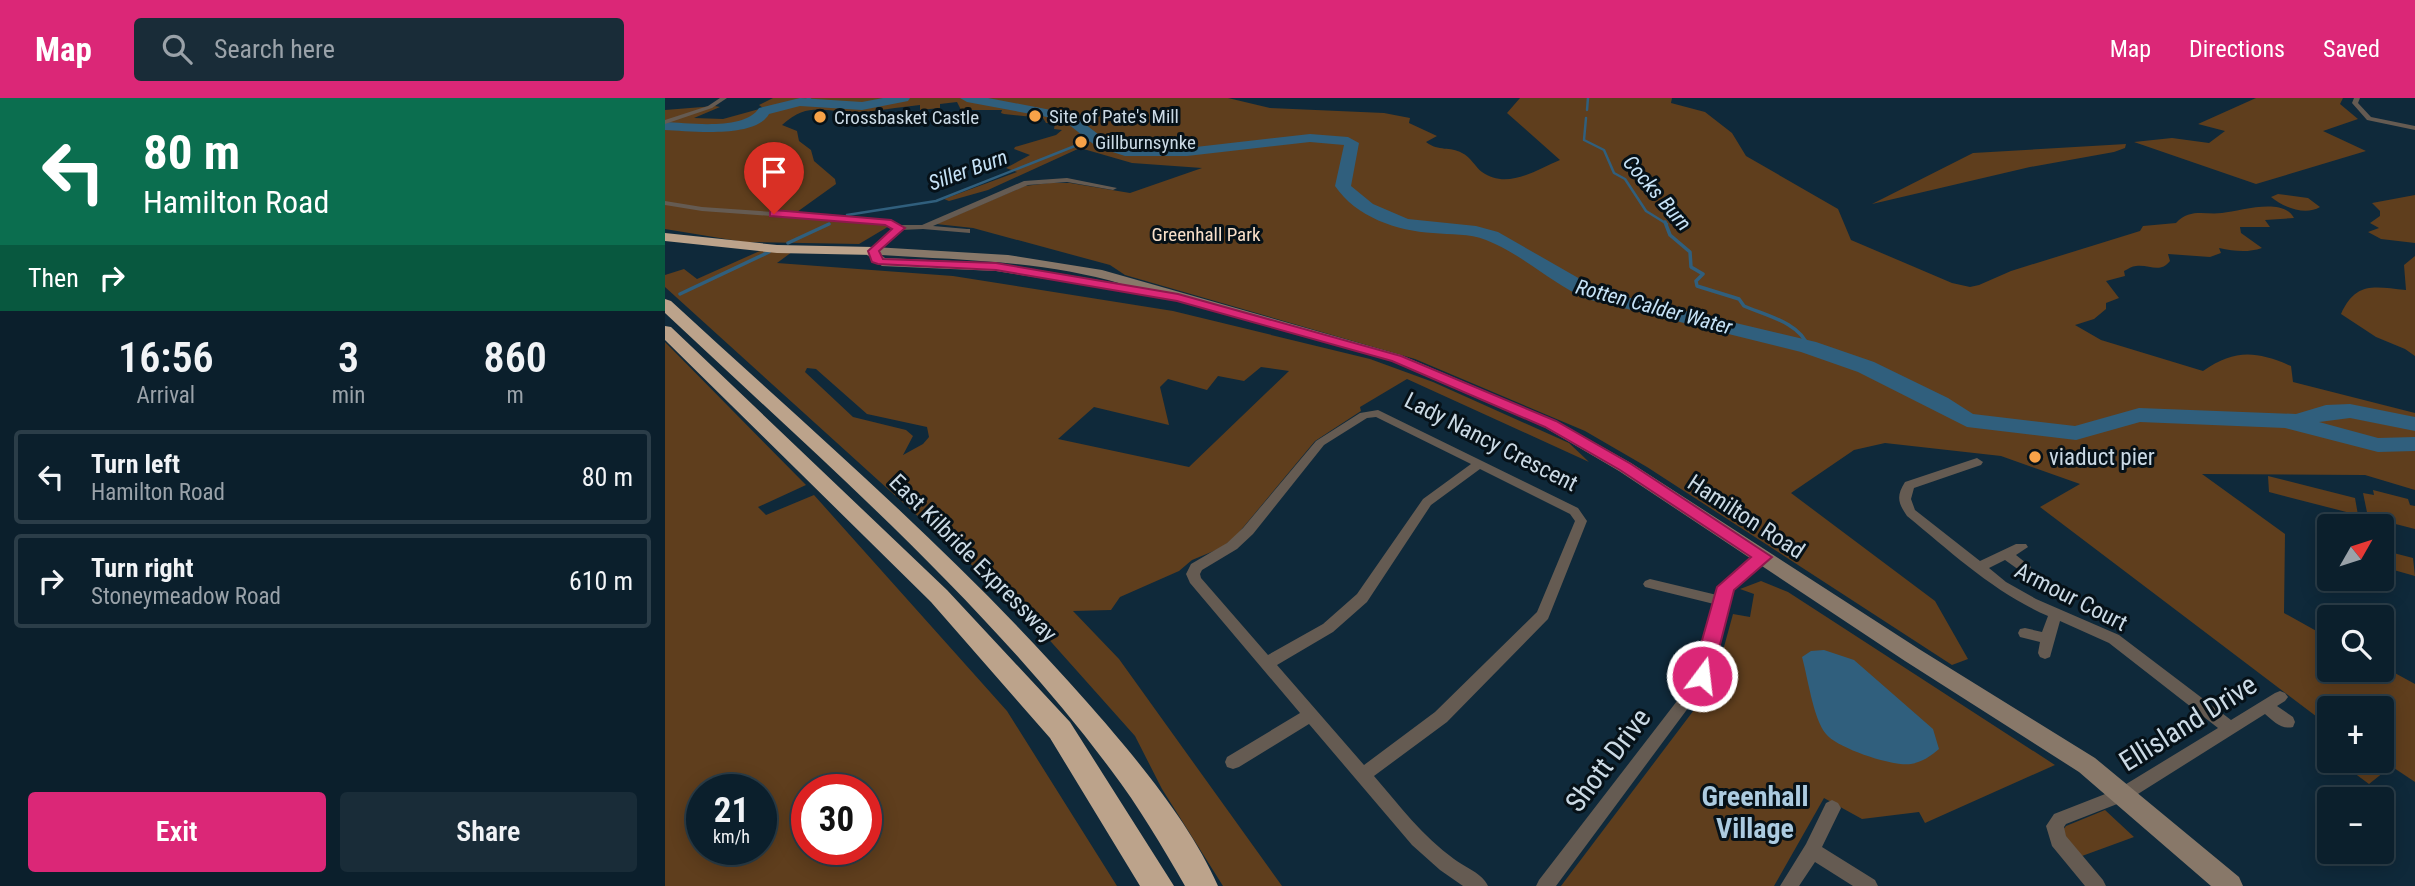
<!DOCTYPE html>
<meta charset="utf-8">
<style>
:root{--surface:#0b1f2c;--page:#192c38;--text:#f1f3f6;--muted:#9aa2a9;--line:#2b3d48;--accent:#db2777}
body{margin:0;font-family:"Roboto Condensed",sans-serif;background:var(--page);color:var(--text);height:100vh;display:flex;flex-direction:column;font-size:26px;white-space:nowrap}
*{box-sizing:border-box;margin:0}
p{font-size:23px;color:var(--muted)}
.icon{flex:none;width:38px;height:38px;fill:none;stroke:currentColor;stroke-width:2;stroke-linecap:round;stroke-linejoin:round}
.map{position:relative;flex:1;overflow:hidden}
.side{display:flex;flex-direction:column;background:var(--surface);width:665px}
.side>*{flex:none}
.banner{background:#0b6e4f;color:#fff;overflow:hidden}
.needle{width:46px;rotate:51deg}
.fabs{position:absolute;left:1652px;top:416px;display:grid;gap:14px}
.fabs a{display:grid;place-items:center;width:77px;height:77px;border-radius:7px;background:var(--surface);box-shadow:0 4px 18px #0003,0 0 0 2px var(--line);font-size:35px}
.speed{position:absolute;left:21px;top:676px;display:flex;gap:14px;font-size:35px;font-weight:700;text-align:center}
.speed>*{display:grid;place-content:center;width:91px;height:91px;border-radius:50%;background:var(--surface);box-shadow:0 4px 18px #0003,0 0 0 2px var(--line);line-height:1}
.speed small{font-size:18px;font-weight:400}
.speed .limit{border:10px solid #d22;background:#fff;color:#111}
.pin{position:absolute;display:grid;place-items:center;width:60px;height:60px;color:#fff;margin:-72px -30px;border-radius:50% 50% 50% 0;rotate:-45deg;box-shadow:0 0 7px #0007}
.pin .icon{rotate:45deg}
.me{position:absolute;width:77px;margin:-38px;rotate:15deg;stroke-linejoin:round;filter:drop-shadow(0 0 5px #0008)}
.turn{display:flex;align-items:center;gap:24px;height:147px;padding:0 28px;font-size:32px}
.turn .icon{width:91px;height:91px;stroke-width:2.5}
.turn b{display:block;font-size:49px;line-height:60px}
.then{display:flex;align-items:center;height:66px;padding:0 28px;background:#0003;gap:14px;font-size:26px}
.eta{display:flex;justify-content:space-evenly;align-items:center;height:119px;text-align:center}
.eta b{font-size:42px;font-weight:600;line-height:49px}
.primary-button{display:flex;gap:14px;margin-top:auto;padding:14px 28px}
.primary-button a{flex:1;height:80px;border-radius:7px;background:var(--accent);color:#fff;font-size:28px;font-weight:600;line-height:80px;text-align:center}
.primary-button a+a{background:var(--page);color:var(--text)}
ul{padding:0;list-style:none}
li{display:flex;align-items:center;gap:21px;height:94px;margin:0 14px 10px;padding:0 14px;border:4px solid var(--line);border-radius:7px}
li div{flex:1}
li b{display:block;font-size:26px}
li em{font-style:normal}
header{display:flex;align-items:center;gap:42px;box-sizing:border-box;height:98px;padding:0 35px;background:var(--accent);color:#fff}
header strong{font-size:33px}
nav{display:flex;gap:38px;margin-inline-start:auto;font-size:24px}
.search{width:490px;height:63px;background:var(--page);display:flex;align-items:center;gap:18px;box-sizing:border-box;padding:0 24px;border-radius:7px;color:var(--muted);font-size:26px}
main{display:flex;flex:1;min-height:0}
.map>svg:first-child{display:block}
.green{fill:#5f3e1d;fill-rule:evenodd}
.water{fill:#305f7d}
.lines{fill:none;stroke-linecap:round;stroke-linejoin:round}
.stream-far1{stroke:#305f7d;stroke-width:2.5}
.stream{stroke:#305f7d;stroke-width:3.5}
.river{fill:#305f7d;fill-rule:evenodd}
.street{fill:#655b52;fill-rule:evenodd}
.secondary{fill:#887869;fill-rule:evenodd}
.highway{fill:#bca38b;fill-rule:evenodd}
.route{fill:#db2777;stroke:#8e194d;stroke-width:2}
.poi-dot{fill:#f7a248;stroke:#061118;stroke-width:2.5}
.labels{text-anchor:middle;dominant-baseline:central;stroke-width:6;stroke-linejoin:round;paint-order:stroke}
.far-poi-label{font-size:19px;fill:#cbdae5;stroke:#061118;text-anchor:start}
.far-park-label{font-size:19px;fill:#f8dfc9;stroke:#061118}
.far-water-label{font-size:21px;font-style:italic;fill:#c7e3f7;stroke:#061118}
.street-label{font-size:23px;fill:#cbdae5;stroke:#061118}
.poi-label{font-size:23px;fill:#cbdae5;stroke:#061118;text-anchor:start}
.near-street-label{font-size:28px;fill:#cbdae5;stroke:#061118}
.near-neighbourhood-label{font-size:28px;font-weight:bold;fill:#accbe0;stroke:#061118}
</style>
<header>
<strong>Map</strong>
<div class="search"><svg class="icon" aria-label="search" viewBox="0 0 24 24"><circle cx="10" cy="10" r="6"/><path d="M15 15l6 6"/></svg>Search here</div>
<nav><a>Map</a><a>Directions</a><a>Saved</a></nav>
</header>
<main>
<section class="side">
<div class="banner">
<div class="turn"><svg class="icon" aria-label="left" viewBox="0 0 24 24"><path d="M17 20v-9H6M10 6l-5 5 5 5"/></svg><div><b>80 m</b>Hamilton Road</div></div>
<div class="then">Then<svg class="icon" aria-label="right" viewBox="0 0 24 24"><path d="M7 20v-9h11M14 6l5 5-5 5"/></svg></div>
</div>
<div class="eta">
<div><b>16:56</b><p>Arrival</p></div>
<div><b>3</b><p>min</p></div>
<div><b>860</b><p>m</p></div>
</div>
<ul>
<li><svg class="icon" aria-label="left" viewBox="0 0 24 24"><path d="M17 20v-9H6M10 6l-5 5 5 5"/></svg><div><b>Turn left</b><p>Hamilton Road</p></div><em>80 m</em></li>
<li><svg class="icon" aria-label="right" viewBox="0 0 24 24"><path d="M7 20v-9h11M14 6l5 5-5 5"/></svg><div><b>Turn right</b><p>Stoneymeadow Road</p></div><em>610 m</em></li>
</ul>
<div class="primary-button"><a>Exit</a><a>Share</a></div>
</section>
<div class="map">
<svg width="1750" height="788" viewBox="0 0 1750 788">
<rect width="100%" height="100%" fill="#0f293a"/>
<path class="green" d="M108,0H563L605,10L719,15L745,20L744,25L772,38L761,44C774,54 785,48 797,55C806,59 810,69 817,74C842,92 871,72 895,62L842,15L855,0H1007L1006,5L1040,14L1067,35L1081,58L1173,111L1186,142L1287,185L1305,189L1314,187L1346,173L1475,133L1478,128L1511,125C1525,110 1539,117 1557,115C1576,113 1618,99 1629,120L1600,122L1605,129H1575L1576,135L1597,150C1582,155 1569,153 1554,150L1556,155L1545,159L1503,156L1505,163C1495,176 1484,166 1471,168C1467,168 1463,171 1459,173L1460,178L1441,183L1454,200L1441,205V211L1429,221L1410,227L1436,242L1538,273C1570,251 1591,253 1626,268L1628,284L1750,315V392L1700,377L1537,376L1620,436L1619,515L1664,540V572H1717V568L1750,586V684L1717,662V611H1664V628L1375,409L1415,386L1336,358L1220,345L1189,352L1126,395L1270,503L1303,561L1287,567L982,369L920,333L750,261L460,177L445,167L308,130L271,126L360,88L384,85H405L465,95L537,70L467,65L415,50L323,92L284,103L279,101L352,74L341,70L365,57L349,51L350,49L391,37L397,32L389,31L390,25H381L378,20L339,16L336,15L337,12H296L292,4L275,6V10L255,12V7C233,9 210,14 189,14C158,14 144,3 117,27L132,33L134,43L146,52L149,63L170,81L171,86L125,119L226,127L194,146L79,144L0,131V12L50,8L55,9L29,20L58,21L98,10L94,7Z
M1591,0H1678L1675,6L1693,21L1658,33L1701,53L1591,86L1469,44L1507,40L1544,45L1560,33L1533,26Z
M1461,46L1460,50L1449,54L1365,69L1207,106L1308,55Z
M1613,96L1643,100L1655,109C1640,118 1618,109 1606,99Z
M1750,97V145L1716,141L1703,134L1714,130L1705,125L1715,118V113L1707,105Z
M97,152L127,154L112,165L288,178L508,213L705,261L768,284L904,345L924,364L742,281L695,309L696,313L650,343L571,438L556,450L527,462L514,473L455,499L446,512L408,513L454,561L617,788H558L497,691L470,638L363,518L0,189V177L19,171L32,181ZM596,269L624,273L524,369L393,341L429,309L504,327L495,289L503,281L542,292L553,278L579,283ZM142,270L151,271L202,316L262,329L264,339L258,346L238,357L248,338L241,332L188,319L140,274Z
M1750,158V258L1740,251L1711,239L1676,216C1691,183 1709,189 1741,192L1739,167Z
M0,244L141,387L93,409L101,417L149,397L342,613L452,788H0ZM37,691H96V751H37ZM142,691H201V751H142Z
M1603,378L1690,400L1693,417L1604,394Z
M1708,392L1743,401L1745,407L1750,408V431L1703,419L1698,395L1709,397Z
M1717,452L1748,460L1750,478L1718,469Z
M1096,483L1123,494L1390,667L1260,725L1254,714L1197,721L1159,700L1109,788H896L1041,596L1051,578L1068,516L1085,519L1089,496L1075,491Z
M1673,663H1703L1719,674L1704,686Z
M1440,712L1469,739L1417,758L1408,753L1397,733L1401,728Z"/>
<path class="water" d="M1159,552L1189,562L1268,631L1274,651C1266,658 1257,664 1246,666C1228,669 1172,650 1161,636C1148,620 1143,580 1137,559L1146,553Z"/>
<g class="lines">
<path class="stream-far1" d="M227,0L233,1
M143,4L141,2L145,0
M922,12L923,0
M921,20L919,42L939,52L949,75L960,81L981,113L1002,126
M182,117L271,103L430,40"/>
<path class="stream" d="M1000,124L1005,137L1025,154L1026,169L1038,176L1031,183L1032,188L1074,201L1079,208C1100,217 1136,225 1143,249
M123,145L164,126
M15,196L104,154"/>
<path class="river" d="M135,0L197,4L218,0H245L243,3L197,12L135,8L104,16C90,41 25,33 0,32V24C24,25 80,33 94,10Z
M295,0H323L407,16L442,43L462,50H522L645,36L683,39L694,45L686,88L708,106L743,121L811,128L833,134L936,193L1151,244L1209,264L1283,300L1308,316L1410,328L1474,310L1631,316L1661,307L1685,306L1750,319V333L1685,320L1654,324L1713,340L1750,339V353L1713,354L1620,330L1475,324L1411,342L1302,329L1193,274L1136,254L922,201C886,185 857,156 821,142C804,135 786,137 768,135C732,133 691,119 670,88L679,47L645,44L522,58H460L432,49L398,22L302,4Z"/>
<path class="street" d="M55,0H62L47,10L0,26V22L43,8Z
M1689,0H1695L1693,5L1706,19L1750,28V32L1702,22L1687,5Z
M402,80L452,90L448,92L402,84L363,87L268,128L302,131H305V135L258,131L236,132L209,156L205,153L206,151L229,131L220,126L37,113L0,107V103L37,109L222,122L235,127H257L359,83Z
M713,312L913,410L922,423L883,521L782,624L709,678C734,707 758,739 789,761C800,769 818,776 823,788H798L775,772L747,747L644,626L574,669L568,671L562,669L560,664L562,659L635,615L525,485L521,476L526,466L562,445L578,430L651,343L695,315ZM711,319L806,366L758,401L692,496L658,526L603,557L536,480L535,476L537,472L572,451L588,436L659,347L702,320ZM815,371L905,416L910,423L872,514L770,614L699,667L612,567L668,534L702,504L766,407Z
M1312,360L1318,364L1316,367L1249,390L1246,401L1250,412L1315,463L1351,446H1361L1363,449L1351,457L1366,469L1364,472H1354L1340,462L1324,470L1341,484L1371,501L1454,537L1566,622L1610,595L1615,593L1620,595L1623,599L1620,603L1612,608L1628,619L1630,624L1628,629C1617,632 1608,623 1600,616L1465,701L1401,726L1399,729L1401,738L1438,782L1441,788H1420L1387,748L1381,728L1389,716L1453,691L1553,630L1444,545L1395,523L1385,559L1380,561L1375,559L1373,555L1375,544L1355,539L1353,535L1355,531L1360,530L1377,534L1383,518C1330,495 1287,455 1242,418C1233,405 1231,398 1240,384Z
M1098,454L1103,456L1105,459L1103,462L1067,491L1045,577L1032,598L891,788H871L874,782L1022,590L1030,576L1049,506L980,489L978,486L980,483L985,481L1052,497L1056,486L1093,456Z
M1167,702L1173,705L1176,710L1157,749L1210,782L1213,788H1188L1150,764L1134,788H1115L1141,746L1161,705Z"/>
<path class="secondary" d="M209,149L343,157L437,172L736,257L891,323L966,365L1254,551L1430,660L1574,779L1578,788H1546L1414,674L1240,563L954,373L879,329L726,263L515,202L331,173L217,168L202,157L205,150ZM216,157C297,162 379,163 457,186L331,165L220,160Z"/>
<path class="highway" d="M0,135L112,147L209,149L216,153L209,157L112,155L0,143Z
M0,201L6,203C147,333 294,458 421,603C467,655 525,724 553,788H520C497,748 474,709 446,672C319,502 154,360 0,215Z
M0,228L6,229L282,492L405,624L509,788H475L385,640L266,504L0,242Z"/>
</g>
<path class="route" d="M109,112L226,122L240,130L214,153L218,161L331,165L513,196L736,258L891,323L966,366L1107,459L1069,492L1047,578L1044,583L1037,585L1030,583L1027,578L1052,489L1086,459L955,372L880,329L727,263L512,203L331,172L213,166L207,164L203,153L227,131L220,127L105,118V113Z"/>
<g class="poi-dot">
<circle cx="370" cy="18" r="7"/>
<circle cx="155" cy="19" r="7"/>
<circle cx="416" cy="44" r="7"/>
<circle cx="1370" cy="359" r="7"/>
</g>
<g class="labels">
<g class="far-poi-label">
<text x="384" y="18">Site of Pate's Mill</text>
<text x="169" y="19">Crossbasket Castle</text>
<text x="430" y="44">Gillburnsynke</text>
</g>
<g class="far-park-label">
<text x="541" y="136">Greenhall Park</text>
</g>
<g class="far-water-label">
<text transform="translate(303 72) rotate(-20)">Siller Burn</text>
<text transform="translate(992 95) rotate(49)">Cocks Burn</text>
<text transform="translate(989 209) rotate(15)">Rotten Calder Water</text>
</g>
<g class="street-label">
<text transform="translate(826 344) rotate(27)">Lady Nancy Crescent</text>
<text transform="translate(1081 419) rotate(33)">Hamilton Road</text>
<text transform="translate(308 460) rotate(45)">East Kilbride Expressway</text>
<text transform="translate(1406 499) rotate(27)">Armour Court</text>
</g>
<g class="poi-label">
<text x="1384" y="359">viaduct pier</text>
</g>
<g class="near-street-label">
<text transform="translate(1523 625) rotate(-32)">Ellisland Drive</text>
<text transform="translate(943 662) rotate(-53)">Shott Drive</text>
</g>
<g class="near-neighbourhood-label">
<text x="1090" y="698">Greenhall<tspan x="1090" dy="32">Village</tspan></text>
</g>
</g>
</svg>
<div class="fabs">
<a><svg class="needle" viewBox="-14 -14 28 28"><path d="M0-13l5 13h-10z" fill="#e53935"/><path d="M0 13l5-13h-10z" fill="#9aa2a9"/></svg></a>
<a><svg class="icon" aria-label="search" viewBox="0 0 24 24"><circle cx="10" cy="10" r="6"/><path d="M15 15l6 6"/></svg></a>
<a>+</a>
<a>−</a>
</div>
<div class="speed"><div>21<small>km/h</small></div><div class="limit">30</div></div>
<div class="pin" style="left:109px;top:116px;background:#d93025"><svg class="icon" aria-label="arrive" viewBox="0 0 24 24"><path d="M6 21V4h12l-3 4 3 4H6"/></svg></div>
<svg class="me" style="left:1037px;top:578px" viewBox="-20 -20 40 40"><circle r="17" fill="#db2777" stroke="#fff" stroke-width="3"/><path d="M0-11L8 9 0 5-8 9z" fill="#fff"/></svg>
</div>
</main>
